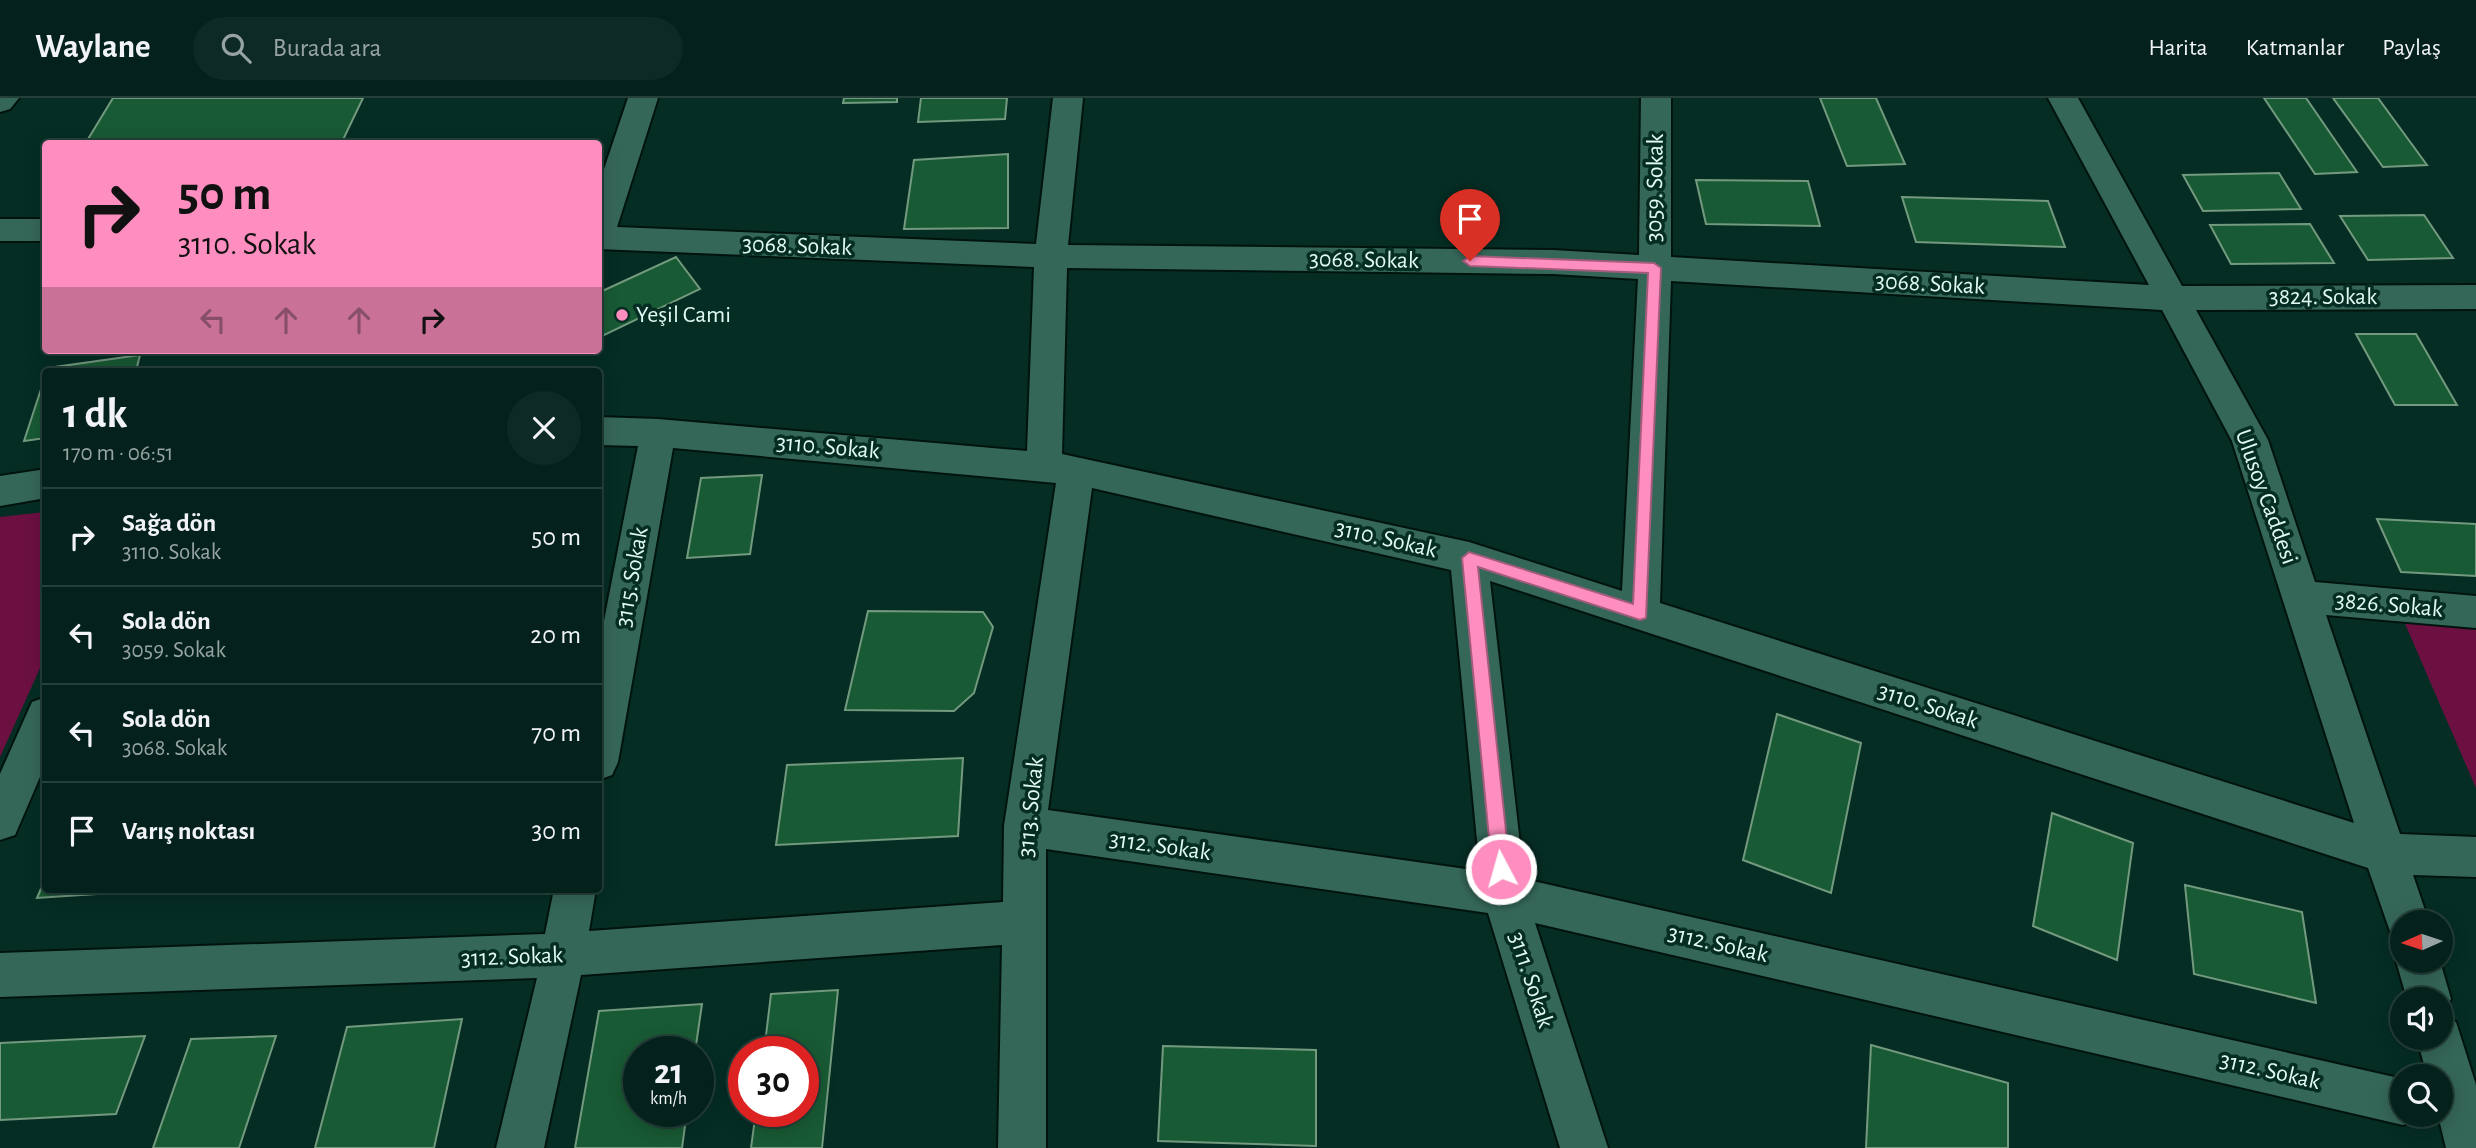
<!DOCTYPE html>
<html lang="tr">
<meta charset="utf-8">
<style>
:root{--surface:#04221b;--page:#0d2a24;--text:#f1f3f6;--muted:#97a4a3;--line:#253f3a}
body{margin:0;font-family:"Alegreya Sans",sans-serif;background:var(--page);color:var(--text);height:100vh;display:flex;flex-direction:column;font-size:26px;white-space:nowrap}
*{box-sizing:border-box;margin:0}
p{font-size:23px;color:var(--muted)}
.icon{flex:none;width:38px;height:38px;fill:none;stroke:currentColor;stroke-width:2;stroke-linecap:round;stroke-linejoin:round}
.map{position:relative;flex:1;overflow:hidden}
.drawer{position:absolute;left:42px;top:270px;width:560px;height:525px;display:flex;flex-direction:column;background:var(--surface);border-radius:7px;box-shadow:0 4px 18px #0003,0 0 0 2px var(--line)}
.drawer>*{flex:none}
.top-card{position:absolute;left:42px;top:42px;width:560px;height:214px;border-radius:7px;box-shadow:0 4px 18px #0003,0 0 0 2px var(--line);background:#fd8ebf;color:#111;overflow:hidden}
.needle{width:46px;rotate:267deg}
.fabs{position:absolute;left:2390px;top:812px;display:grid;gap:14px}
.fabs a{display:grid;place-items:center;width:63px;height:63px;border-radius:50%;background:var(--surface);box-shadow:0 4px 18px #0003,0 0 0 2px var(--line);font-size:35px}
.speed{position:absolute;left:623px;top:938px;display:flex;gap:14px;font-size:35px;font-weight:700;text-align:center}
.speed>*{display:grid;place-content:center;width:91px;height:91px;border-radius:50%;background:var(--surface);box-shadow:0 4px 18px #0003,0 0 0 2px var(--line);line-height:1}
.speed small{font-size:18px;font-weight:400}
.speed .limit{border:10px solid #d22;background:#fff;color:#111}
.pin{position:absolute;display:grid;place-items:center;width:60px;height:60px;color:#fff;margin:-72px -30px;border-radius:50% 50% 50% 0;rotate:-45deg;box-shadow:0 0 7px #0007}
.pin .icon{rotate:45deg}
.me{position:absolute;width:77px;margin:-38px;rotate:354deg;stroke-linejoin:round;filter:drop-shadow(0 0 5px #0008)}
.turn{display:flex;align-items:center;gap:24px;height:147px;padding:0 21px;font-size:32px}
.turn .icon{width:91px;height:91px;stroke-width:2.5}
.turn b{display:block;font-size:49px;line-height:60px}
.lanes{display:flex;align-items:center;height:66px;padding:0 21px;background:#0003;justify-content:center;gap:35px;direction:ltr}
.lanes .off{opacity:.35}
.round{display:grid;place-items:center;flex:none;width:74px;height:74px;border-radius:37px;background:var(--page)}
.summary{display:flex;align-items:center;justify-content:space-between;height:119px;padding:0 21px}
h1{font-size:42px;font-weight:600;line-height:52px}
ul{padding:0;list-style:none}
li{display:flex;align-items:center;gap:21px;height:98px;padding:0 21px;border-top:2px solid var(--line)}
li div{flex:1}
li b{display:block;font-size:26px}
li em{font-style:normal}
header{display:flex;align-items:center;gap:42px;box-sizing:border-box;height:98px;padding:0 35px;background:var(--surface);border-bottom:2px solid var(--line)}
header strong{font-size:33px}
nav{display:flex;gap:38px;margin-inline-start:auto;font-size:24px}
.search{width:490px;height:63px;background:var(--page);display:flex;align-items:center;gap:18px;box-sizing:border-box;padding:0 24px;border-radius:38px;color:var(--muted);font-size:26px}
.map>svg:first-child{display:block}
.green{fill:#6c1042}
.building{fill:#185a33;stroke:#73997e;stroke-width:2}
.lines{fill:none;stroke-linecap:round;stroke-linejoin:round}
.minor-casing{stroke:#00140d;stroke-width:4}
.minor{fill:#356759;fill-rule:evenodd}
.route{fill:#fd8ebf;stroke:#a45c7c;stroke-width:2}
.poi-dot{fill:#fd8ebf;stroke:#052d24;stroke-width:2.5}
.labels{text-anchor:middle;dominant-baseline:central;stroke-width:7;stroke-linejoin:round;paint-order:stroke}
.street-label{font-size:24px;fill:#e0faf1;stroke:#052d24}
.poi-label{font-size:24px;fill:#e0faf1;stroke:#052d24;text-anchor:start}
</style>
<header>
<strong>Waylane</strong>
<div class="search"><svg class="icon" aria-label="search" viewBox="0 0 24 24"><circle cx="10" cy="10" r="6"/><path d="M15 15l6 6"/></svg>Burada ara</div>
<nav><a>Harita</a><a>Katmanlar</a><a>Paylaş</a></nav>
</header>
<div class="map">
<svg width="2476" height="1050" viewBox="0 0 2476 1050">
<rect width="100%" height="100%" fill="#052d24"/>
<path class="green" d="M45,414V559L0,659V419Z
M2403,521L2476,527V690Z"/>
<path class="building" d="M113,0H363L341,46H85Z
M844,0H897V4L843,5Z
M921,0H1007L1005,21L918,24Z
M1820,0H1876L1905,66L1847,68Z
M2264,0H2306L2357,74L2315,76Z
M2333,0H2378L2427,67L2383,69Z
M1008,56V130L904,131L914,62Z
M2279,75L2301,111L2203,113L2183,77Z
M1696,82L1808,83L1820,128L1706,126Z
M1902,99L2048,103L2065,149L1916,144Z
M2424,117L2453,160L2368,162L2340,118Z
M2310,126L2334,165L2231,166L2210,127Z
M676,159L700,191L598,240V195Z
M2356,236H2416L2457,307H2395Z
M140,257L136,273H47L48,270Z
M46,276V340L24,343Z
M762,377L750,456L687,460L701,380Z
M2377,421L2476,426V478L2401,474Z
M868,513L983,514L993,529L974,595L954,613L845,612Z
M1777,616L1861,645L1831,795L1743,762Z
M963,660L958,738L776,747L787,667Z
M2052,715L2133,745L2117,862L2033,828Z
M46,779V791H129L128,794L37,800Z
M2185,787L2302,814L2316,905L2194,876Z
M838,892L822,1050H751L756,1013H803V954H764L771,896Z
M702,906L695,954H639V1013H687L682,1050H575L599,913Z
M462,921L434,1050H315L347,929Z
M145,938L116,1016L0,1022V945Z
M276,938L239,1050H153L191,941Z
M1871,947L2008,985V1050H1866Z
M1163,948L1316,952V1048L1158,1043Z"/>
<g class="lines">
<defs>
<path id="minor" d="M0,0H19L10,11L0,14Z
M628,0H658L617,129L1036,146L1053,0H1083L1068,147L1553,152L1639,157L1641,0H1671V159L2149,187L2048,0H2078L2182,188L2476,187V211L2196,212L2268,342L2315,484L2476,498V530L2326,517L2400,736L2476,739V779L2413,777L2429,824H2403V843L2392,839L2368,770L1490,483L1524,781L2403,981V1017H2421L2419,1020L2403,1027L1535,825L1608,1050H1560L1488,815L1046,751V1050H998L1002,847L581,877L544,1050H496L537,880L0,899V855L545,836L554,791H596L589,833L1003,804L1004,728L1056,385L673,350L618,664L612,677L598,682V554L638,348L598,347V319L658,321L1027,353L1034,169L598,151V89ZM1067,170L1553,176L1638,181L1622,493L1469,444L1062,356ZM1671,183L2162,212L2232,343L2354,725L1660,505ZM1092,390L1451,472L1480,773L1048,712Z
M0,121H46V143H0Z
M46,371V400L0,408V378Z
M46,599V665L15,737L0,742V676L32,604Z
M2403,847V863H2440L2451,901L2442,918L2456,924L2476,987V1050H2446L2438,1017H2441V978H2427L2417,940H2441V901H2407L2396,863Z"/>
</defs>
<use href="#minor" class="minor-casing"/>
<use href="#minor" class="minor"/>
</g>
<path class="route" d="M1470,158L1654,165L1661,170L1646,520L1640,522L1478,469L1510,771L1507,777L1501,779L1495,777L1492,771L1462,460L1469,454L1633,506L1648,175L1470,168L1463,163Z"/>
<circle class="poi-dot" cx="622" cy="217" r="7"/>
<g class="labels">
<g class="street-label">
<text transform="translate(1655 90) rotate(-89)">3059. Sokak</text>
<text transform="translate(797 148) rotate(2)">3068. Sokak</text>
<text transform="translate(1364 162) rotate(1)">3068. Sokak</text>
<text transform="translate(1930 186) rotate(3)">3068. Sokak</text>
<text x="2323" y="199">3824. Sokak</text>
<text transform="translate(828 349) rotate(5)">3110. Sokak</text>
<text transform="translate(2266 399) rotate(70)">Ulusoy Caddesi</text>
<text transform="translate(1386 441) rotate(13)">3110. Sokak</text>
<text transform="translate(632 479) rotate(-80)">3115. Sokak</text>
<text transform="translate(2389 507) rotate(5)">3826. Sokak</text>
<text transform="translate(1928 608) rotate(18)">3110. Sokak</text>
<text transform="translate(1031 709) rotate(-84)">3113. Sokak</text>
<text transform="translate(1160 748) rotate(8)">3112. Sokak</text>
<text transform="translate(1718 846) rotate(13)">3112. Sokak</text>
<text transform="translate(512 859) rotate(-2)">3112. Sokak</text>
<text transform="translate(1531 882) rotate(72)">3111. Sokak</text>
<text transform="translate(2270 973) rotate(13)">3112. Sokak</text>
</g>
<g class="poi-label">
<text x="636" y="217">Yeşil Cami</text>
</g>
</g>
</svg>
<div class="fabs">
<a><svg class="needle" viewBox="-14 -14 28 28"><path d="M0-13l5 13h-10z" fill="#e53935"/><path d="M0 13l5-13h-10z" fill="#97a4a3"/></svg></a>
<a><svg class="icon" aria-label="sound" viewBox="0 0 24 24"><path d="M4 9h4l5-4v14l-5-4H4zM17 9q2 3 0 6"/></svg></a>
<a><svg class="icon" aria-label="search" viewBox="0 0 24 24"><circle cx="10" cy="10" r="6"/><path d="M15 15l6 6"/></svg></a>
</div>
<div class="speed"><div>21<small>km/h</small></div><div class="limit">30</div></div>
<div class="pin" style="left:1470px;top:163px;background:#d93025"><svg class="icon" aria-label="arrive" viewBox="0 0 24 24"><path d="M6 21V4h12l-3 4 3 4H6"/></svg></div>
<svg class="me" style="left:1501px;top:771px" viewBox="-20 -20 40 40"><circle r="17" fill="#fd8ebf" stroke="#fff" stroke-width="3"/><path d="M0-11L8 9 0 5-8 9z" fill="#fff"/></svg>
<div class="top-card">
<div class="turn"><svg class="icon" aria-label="right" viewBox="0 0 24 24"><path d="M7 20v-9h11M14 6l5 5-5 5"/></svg><div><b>50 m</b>3110. Sokak</div></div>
<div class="lanes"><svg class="icon off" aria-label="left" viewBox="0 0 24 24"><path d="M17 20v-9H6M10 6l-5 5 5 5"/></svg><svg class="icon off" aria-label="ahead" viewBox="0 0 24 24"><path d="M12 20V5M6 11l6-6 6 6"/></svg><svg class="icon off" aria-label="ahead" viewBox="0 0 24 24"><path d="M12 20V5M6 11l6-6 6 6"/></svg><svg class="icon" aria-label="right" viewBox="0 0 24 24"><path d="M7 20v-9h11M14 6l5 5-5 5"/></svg></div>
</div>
<section class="drawer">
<div class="summary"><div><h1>1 dk</h1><p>170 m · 06:51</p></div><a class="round"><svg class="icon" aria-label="close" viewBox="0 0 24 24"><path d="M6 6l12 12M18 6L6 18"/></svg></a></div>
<ul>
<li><svg class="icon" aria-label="right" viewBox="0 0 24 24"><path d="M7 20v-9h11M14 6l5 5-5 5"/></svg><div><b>Sağa dön</b><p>3110. Sokak</p></div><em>50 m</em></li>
<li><svg class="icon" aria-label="left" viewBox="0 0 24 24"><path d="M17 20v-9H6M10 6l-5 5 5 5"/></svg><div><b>Sola dön</b><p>3059. Sokak</p></div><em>20 m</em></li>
<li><svg class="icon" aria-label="left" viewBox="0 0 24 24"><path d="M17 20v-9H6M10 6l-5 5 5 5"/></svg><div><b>Sola dön</b><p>3068. Sokak</p></div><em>70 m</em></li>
<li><svg class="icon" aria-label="arrive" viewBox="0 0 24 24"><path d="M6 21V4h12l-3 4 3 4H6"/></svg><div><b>Varış noktası</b></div><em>30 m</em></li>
</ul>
</section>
</div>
